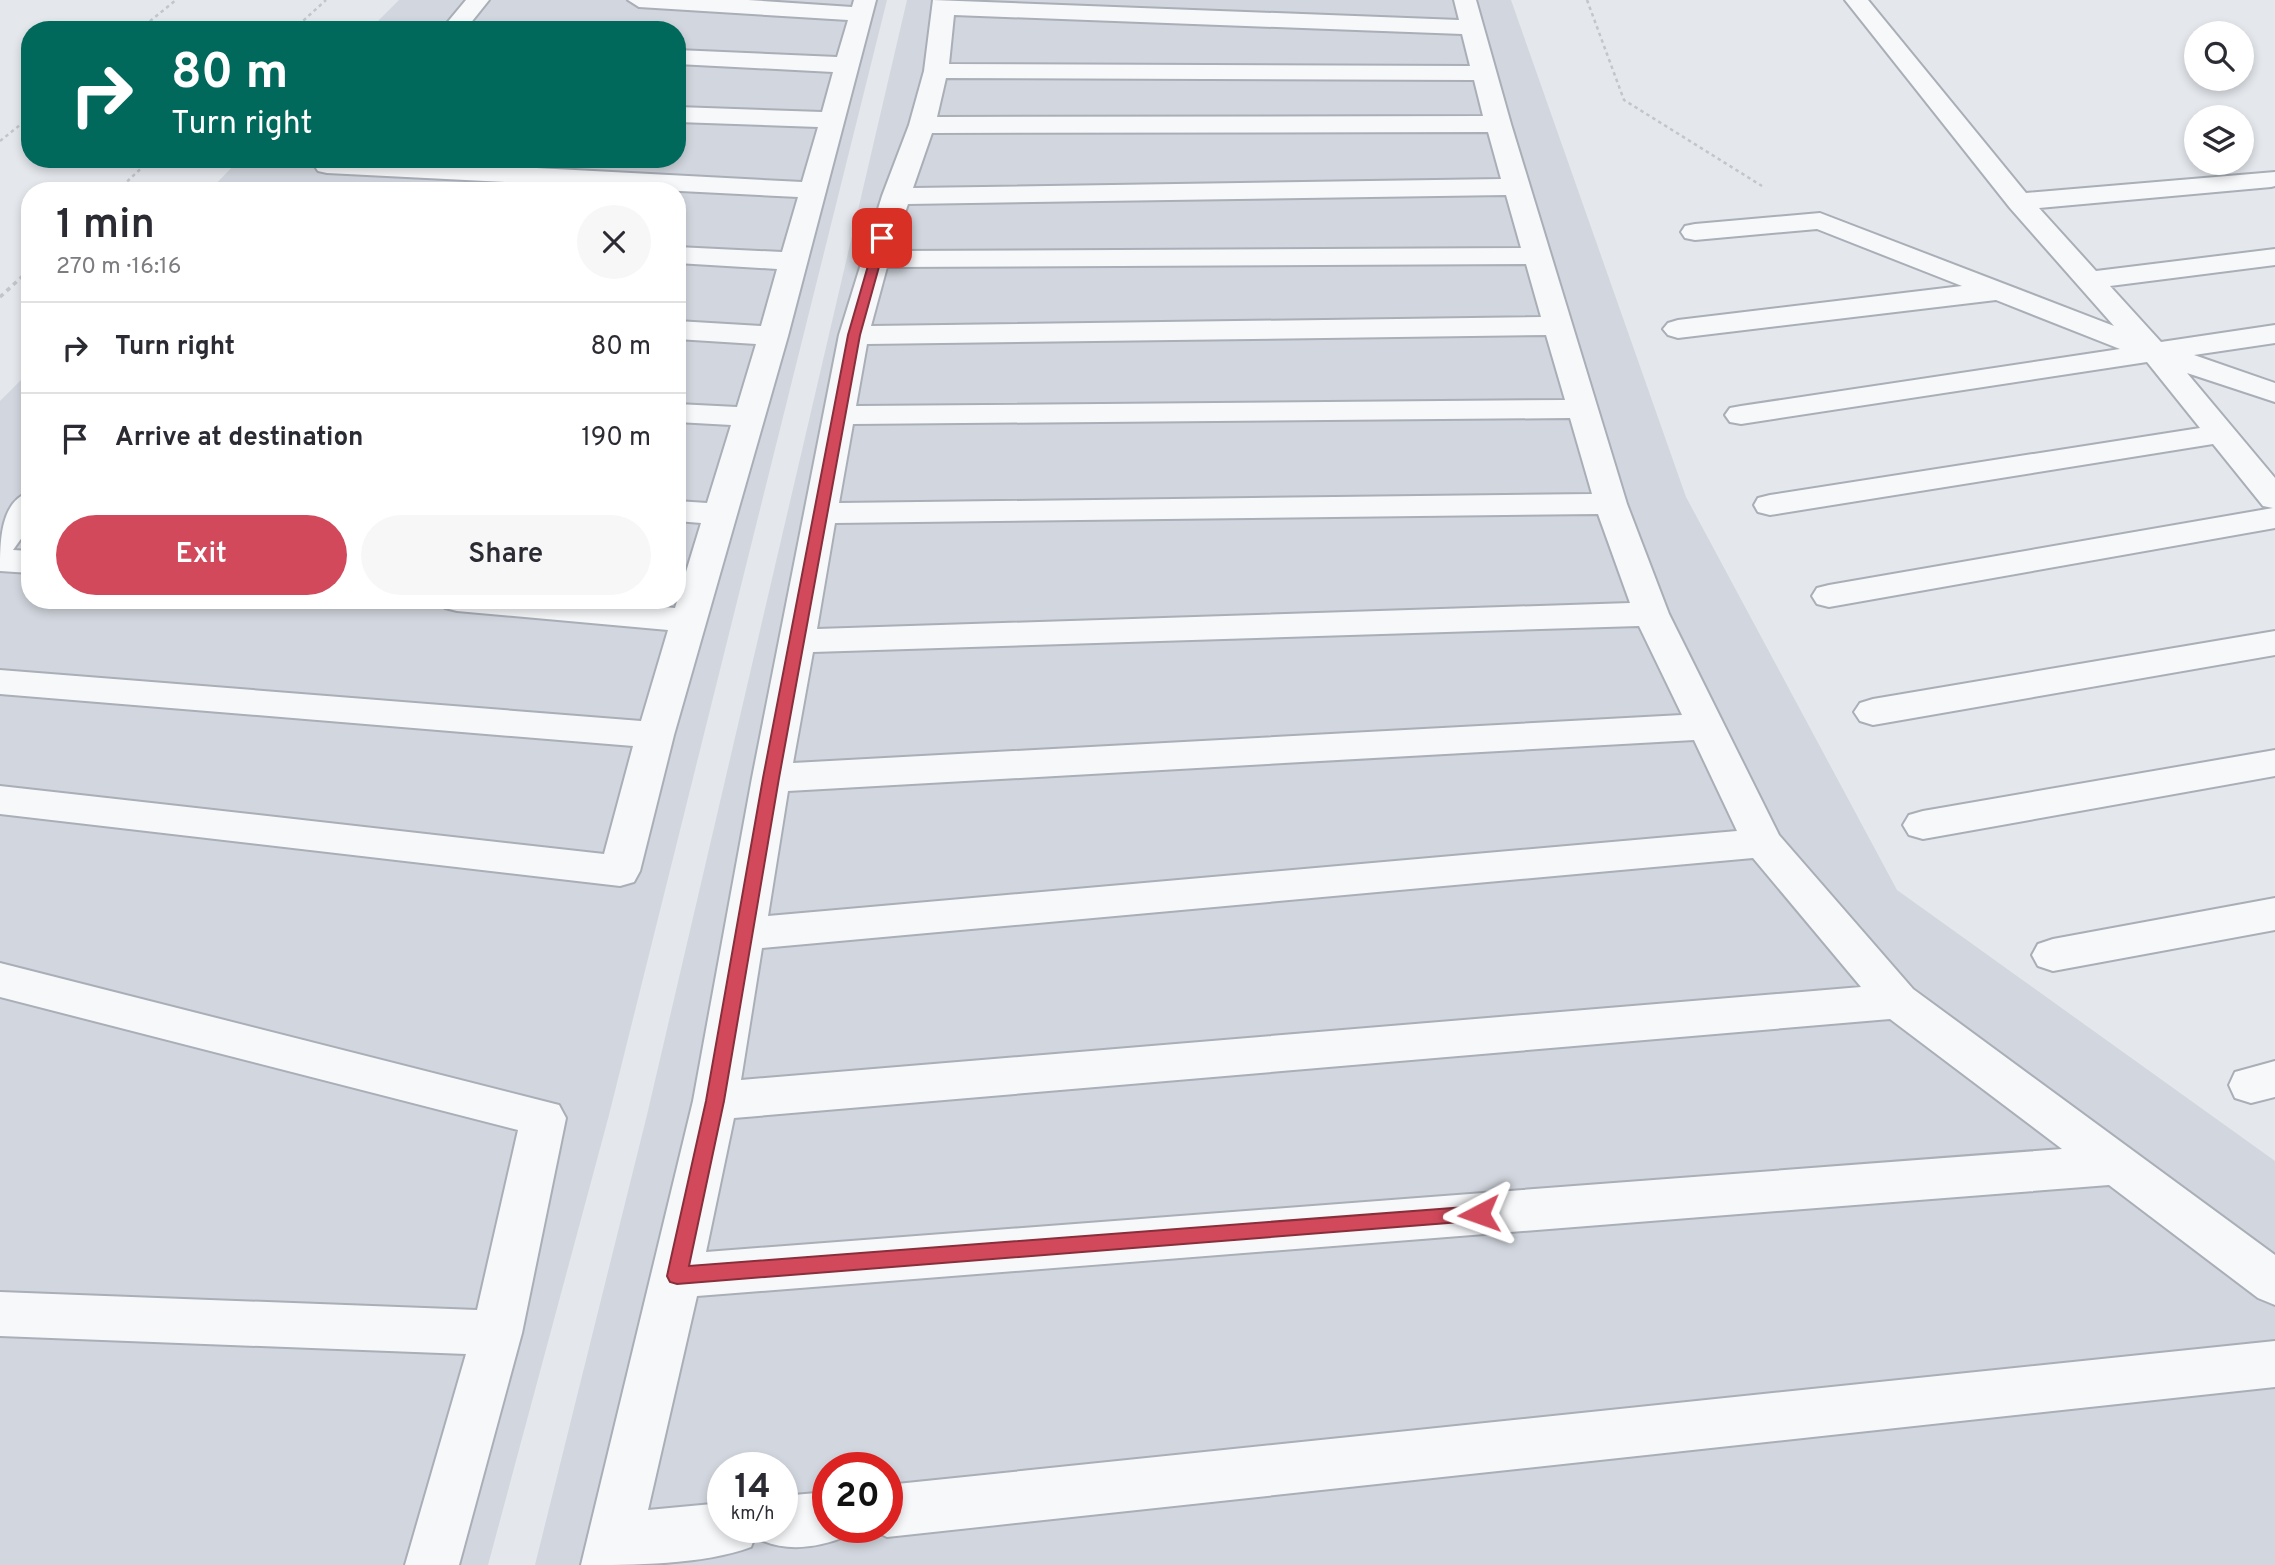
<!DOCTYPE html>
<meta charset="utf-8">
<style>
:root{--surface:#fff;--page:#f7f7f7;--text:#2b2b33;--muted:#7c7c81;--line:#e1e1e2;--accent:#d1495b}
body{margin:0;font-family:Overpass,sans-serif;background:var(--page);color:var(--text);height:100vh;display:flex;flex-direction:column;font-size:26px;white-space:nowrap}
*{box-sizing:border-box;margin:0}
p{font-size:23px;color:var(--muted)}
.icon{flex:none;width:38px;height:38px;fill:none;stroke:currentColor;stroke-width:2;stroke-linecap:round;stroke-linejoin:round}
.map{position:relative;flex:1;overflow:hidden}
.sheet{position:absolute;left:21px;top:182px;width:665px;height:427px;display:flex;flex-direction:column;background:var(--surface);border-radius:28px;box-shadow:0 4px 10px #0003}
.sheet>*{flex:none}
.banner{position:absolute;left:21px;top:21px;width:665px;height:147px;border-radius:28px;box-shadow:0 4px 10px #0003;background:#00695c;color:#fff;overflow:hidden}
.fabs{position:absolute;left:2184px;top:21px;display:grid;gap:14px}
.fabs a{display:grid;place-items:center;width:70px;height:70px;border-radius:50%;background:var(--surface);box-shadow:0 4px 10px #0003;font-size:35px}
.speed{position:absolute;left:707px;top:1452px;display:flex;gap:14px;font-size:35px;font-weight:700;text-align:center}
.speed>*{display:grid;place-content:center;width:91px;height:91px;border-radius:50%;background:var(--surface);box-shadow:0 4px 10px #0003;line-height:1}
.speed small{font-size:18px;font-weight:400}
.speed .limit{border:10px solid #d22;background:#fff;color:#111}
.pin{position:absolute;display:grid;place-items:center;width:60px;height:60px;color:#fff;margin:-30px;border-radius:14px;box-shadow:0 4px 10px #0006}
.me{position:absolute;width:77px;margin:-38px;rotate:266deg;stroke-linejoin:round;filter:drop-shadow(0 0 5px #0008)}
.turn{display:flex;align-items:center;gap:24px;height:147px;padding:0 35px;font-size:32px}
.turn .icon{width:91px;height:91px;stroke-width:2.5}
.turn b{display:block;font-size:49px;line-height:60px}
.round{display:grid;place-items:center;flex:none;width:74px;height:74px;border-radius:37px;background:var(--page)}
.summary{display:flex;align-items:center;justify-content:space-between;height:119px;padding:0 35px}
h1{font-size:42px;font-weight:600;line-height:52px}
.action{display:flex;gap:14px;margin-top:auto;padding:14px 35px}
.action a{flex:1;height:80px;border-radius:42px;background:var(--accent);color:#fff;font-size:28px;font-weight:600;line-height:80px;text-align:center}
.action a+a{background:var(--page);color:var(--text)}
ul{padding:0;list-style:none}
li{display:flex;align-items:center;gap:21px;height:91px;padding:0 35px;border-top:2px solid var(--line)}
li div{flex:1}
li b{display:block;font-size:26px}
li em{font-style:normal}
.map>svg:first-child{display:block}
.built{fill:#d2d6de;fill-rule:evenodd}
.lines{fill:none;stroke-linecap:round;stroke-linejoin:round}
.minor-casing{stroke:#a9aeb7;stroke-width:4}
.path-far1{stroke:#c2c5cb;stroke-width:2.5;stroke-dasharray:3.5 3.5;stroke-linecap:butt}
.path{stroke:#c2c5cb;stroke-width:3.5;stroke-dasharray:4.5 4.5;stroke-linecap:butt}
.minor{fill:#f7f8fa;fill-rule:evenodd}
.route{fill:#d1495b;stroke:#882f3b;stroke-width:2}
</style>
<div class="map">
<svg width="2275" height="1565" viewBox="0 0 2275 1565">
<rect width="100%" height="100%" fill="#e4e7ec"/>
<path class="built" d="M399,0H887L609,1115L488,1565H0V401L30,371V600H677V191H209L240,159H677V30H369Z
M907,0H1511L1686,497L1897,890L2275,1161V1565H535L647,1115ZM723,1468H782V1528H723ZM828,1468H887V1528H828Z"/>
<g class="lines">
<defs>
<path id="minor" d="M466,0H489L465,30H441Z
M628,0H748L852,7L854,0H876L788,336L674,735L640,871L634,882L620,886L0,814V786L604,854L633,746L0,694V670L641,721L668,630L457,611L445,608L440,600H584L675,608L701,523L677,521V501L707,503L731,425L677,422V404L737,407L756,344L677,339V321L761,326L777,269L677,263V247L782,252L798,197L327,173L318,171L314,165L319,159H367L802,182L818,127L677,122V107L822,112L833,72L677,64V50L837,57L848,20L639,7Z
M933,0L1459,20L1454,0H1476L1511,124L1627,504L1669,614L1779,835L1913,989L2275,1255V1305L2258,1298L2109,1185L697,1296L648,1510L723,1503V1528H782V1496L828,1492V1528H851L847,1536C820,1547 790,1552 763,1541L758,1529L751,1547C703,1565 632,1565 581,1565L693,1101L752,778L839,335L882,196L909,125L924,71ZM954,15L1462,34L1470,66L949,64ZM946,78L1474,80L1483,116L937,117ZM1488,132L1501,179L913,188L932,133ZM1506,195L1521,248L892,251L908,204ZM1526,264L1541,317L871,326L887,267ZM1546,335L1565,400L856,406L867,344ZM1570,418L1592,494L839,503L853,424ZM1598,514L1630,603L817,629L835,523ZM1639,626L1682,715L793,763L813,652ZM1694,740L1737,831L768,916L788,791ZM1753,858L1861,987L741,1080L762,948ZM1890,1019L2062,1149L706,1252L734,1118Z
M1845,0H1868L2026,193L2275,172V186L2271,187L2039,208L2096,271L2275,249V265L2110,286L2161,342L2275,325V343L2194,355L2275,383V402L2187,373L2275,478V528L1829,607L1817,604L1812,596L1817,588L1829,585L2273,508L2263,506L2213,444L1770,515L1758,512L1754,505L1758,498L1770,495L2200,428L2147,362L1741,424L1730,422L1725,415L1730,408L1741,406L2120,349L1996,300L1678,338L1668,335L1663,329L1668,323L1678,320L1962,286L1817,229L1695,240L1685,238L1681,232L1685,226L1695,224L1820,213L2114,326L2010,208Z
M30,492V526L13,550L30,551V573L0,571C0,542 0,501 30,492Z
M2275,631V655L1873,725L1860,721L1854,712L1860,703L1873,699Z
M2275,750V776L1923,839L1909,835L1903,825L1909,815L1923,811Z
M2275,898V930L2053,971L2038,966L2032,955L2038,944L2053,939Z
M0,963L559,1105L566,1118L522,1333L459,1565H405L466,1354L0,1336V1292L477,1310L518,1130L0,997Z
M2275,1061V1097L2251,1103L2235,1098L2229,1085L2235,1072Z
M2275,1341V1387L887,1537L868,1528H887V1485Z"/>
</defs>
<use href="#minor" class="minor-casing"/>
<path class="path-far1" d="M1587,0L1624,100L1762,186
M139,30L176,0
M293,30L326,0
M0,141L30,117
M117,191L151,159
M25,275L30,270"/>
<path class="path" d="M0,297L26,273"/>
<use href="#minor" class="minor"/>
</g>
<path class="route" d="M882,235L887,238L860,335L779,778L724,1101L689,1266L1479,1206L1486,1208L1489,1214L1486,1220L677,1284L670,1282L667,1276L706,1101L763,778L848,335L876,238Z"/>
</svg>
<div class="fabs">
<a><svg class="icon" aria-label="search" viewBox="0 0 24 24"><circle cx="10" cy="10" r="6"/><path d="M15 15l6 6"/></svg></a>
<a><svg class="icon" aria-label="layers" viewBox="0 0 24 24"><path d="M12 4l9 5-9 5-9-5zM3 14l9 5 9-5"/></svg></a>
</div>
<div class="speed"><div>14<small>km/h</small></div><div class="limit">20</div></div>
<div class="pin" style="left:882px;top:238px;background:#d93025"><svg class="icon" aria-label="arrive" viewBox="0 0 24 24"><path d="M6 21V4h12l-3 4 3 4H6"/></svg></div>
<svg class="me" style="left:1479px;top:1214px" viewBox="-20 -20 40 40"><path d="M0-17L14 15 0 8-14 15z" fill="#d1495b" stroke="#fff" stroke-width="4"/></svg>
<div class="banner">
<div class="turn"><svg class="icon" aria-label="right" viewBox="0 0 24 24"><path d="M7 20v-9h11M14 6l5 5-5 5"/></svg><div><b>80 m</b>Turn right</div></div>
</div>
<section class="sheet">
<div class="summary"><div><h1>1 min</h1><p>270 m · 16:16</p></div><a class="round"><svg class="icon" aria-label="close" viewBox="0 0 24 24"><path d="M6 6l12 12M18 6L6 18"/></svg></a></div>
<ul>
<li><svg class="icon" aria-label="right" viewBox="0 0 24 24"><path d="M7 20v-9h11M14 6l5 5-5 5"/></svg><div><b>Turn right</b></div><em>80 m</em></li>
<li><svg class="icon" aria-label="arrive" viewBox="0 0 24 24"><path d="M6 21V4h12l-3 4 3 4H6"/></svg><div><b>Arrive at destination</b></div><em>190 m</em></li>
</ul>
<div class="action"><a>Exit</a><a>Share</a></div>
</section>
</div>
